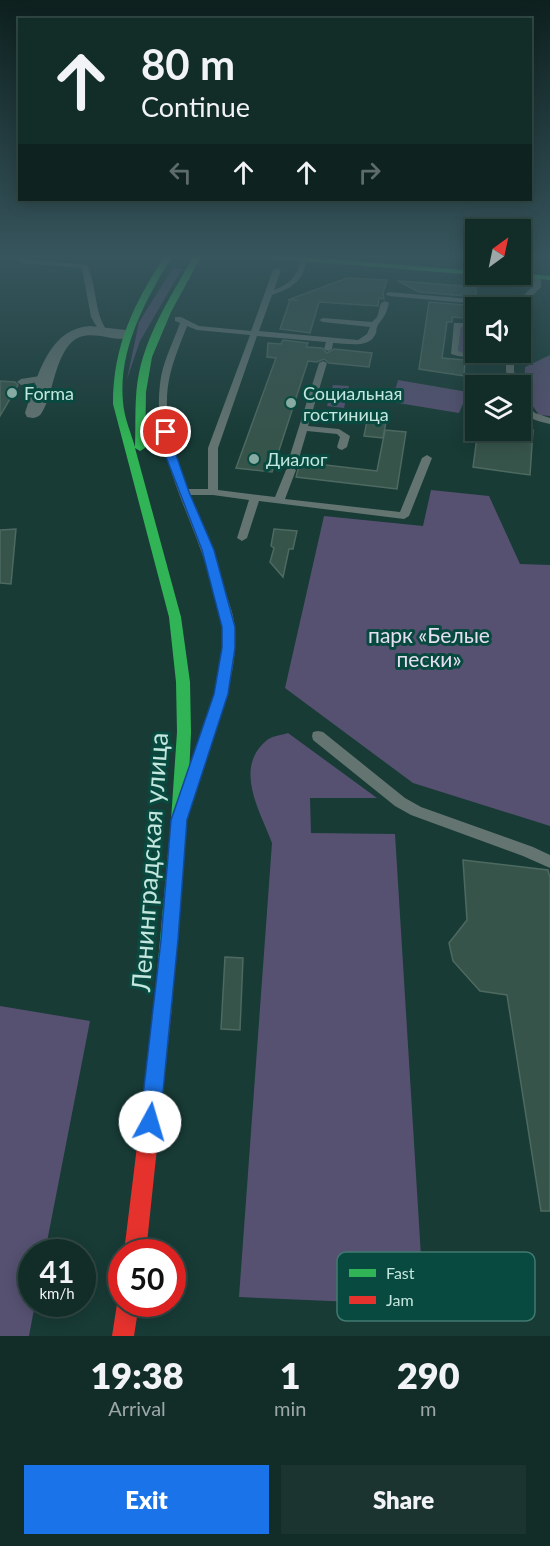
<!DOCTYPE html>
<meta charset="utf-8">
<style>
:root{--surface:#122c28;--page:#1b3430;--text:#f1f3f6;--muted:#9ca7a8;--line:#314845;--accent:#1a73e8}
body{margin:0;font-family:Lato,sans-serif;background:var(--page);color:var(--text);height:100vh;display:flex;flex-direction:column;font-size:22px;white-space:nowrap}
*{box-sizing:border-box;margin:0}
p{font-size:20px;color:var(--muted)}
.icon{flex:none;width:33px;height:33px;fill:none;stroke:currentColor;stroke-width:2;stroke-linecap:round;stroke-linejoin:round}
.map{position:relative;height:1336px;overflow:hidden}
.panel{display:flex;flex-direction:column;background:var(--surface);flex:1}
.panel>*{flex:none}
.guide{position:absolute;left:18px;top:18px;width:514px;height:183px;border-radius:0px;box-shadow:0 3px 15px #0003,0 0 0 2px var(--line);background:#122c28;color:var(--text);overflow:hidden}
.needle{width:39px;rotate:33deg}
.buttons{position:absolute;left:465px;top:219px;display:grid;gap:12px}
.buttons a{display:grid;place-items:center;width:66px;height:66px;border-radius:0px;background:var(--surface);box-shadow:0 3px 15px #0003,0 0 0 2px var(--line);font-size:30px}
.speed{position:absolute;left:18px;top:1239px;display:flex;gap:12px;font-size:30px;font-weight:700;text-align:center}
.speed>*{display:grid;place-content:center;width:78px;height:78px;border-radius:50%;background:var(--surface);box-shadow:0 3px 15px #0003,0 0 0 2px var(--line);line-height:1}
.speed small{font-size:15px;font-weight:400}
.speed .limit{border:9px solid #d22;background:#fff;color:#111}
.pin{position:absolute;display:grid;place-items:center;width:51px;height:51px;color:#fff;margin:-26px;border:3px solid #fff;border-radius:50%;box-shadow:0 2px 6px #0007}
.me{position:absolute;width:66px;margin:-33px;rotate:6deg;stroke-linejoin:round;filter:drop-shadow(0 0 4px #0008)}
.turn{display:flex;align-items:center;gap:21px;height:126px;padding:0 24px;font-size:27px}
.turn .icon{width:78px;height:78px;stroke-width:2.5}
.turn b{display:block;font-size:42px;line-height:51px}
.lanes{display:flex;align-items:center;height:57px;padding:0 24px;background:#0003;justify-content:center;gap:30px;direction:ltr}
.lanes .off{opacity:.35}
.eta{display:flex;justify-content:space-evenly;align-items:center;height:102px;text-align:center}
.eta b{font-size:36px;font-weight:800;line-height:42px}
.action{display:flex;gap:12px;margin-top:auto;padding:12px 24px}
.action a{flex:1;height:69px;border-radius:0px;background:var(--accent);color:#fff;font-size:24px;font-weight:800;line-height:69px;text-align:center}
.action a+a{background:var(--page);color:var(--text)}
.map>svg:first-child{display:block}
.green{fill:#565171}
.building{fill:#37544b;stroke:#4e6960;stroke-width:1.5}
.lines{fill:none;stroke-linecap:round;stroke-linejoin:round}
.lane{fill:#647471;fill-rule:evenodd}
.street{fill:#647471;fill-rule:evenodd}
.fast{fill:#30b455;fill-rule:evenodd}
.jam{fill:#e5322d;fill-rule:evenodd}
.route{fill:#1a73e8;stroke:#114b97;stroke-width:1.5}
.poi-dot{fill:#87aba3;stroke:#094a40;stroke-width:2}
.labels{text-anchor:middle;dominant-baseline:central;stroke-width:6;stroke-linejoin:round;paint-order:stroke}
.far-poi-label{font-size:18px;fill:#c3e7de;stroke:#094a40;text-anchor:start}
.park-label{font-size:21px;fill:#e4e0f1;stroke:#094a40}
.near-street-label{font-size:26px;fill:#c3e7de;stroke:#094a40}
.key{fill:#094a40;stroke:#41796f;stroke-width:1.5}
.key-label{font-size:16px;fill:#c3e7de}
</style>
<div class="map">
<svg width="550" height="1336" viewBox="0 0 550 1336">
<rect width="100%" height="100%" fill="#183b36"/>
<path class="green" d="M173,268L182,269L140,341L127,379L139,322Z
M461,325L475,327L476,352L508,353V358L458,352Z
M550,355V416L539,415L524,394L525,367Z
M398,380L468,392L459,413L392,402Z
M333,385L349,386L344,408L327,406Z
M431,490L489,496L520,564L550,565V826L413,783L285,688L324,516L423,526Z
M288,733L377,798H310L311,833L395,834L424,1305L239,1297L272,843C260,811 233,768 267,740C272,736 282,735 288,733Z
M0,1006L90,1021L45,1252H32V1304H35L29,1336H0Z"/>
<path class="building" d="M347,278L387,280L383,293L384,299L379,298L378,306L319,302L310,333L280,329L290,300H298H288Z
M398,281L476,287V297L419,292Z
M429,302L476,306V319L452,317V322H447L442,358L465,360L464,376L419,369Z
M283,340L308,343L306,347L322,348L327,353L334,349L372,353L369,367L329,363L324,359L317,362L308,361L272,472L236,468L276,358L267,357L268,343L281,344Z
M0,381L15,382L18,385L0,416Z
M367,421L386,422L383,438L364,436Z
M385,430L406,432L397,489L296,477L300,462L377,471Z
M478,430H533L530,475L473,467Z
M16,529L11,584L0,583V530Z
M274,529L297,531L293,549H289L283,577L270,562L274,548L271,546Z
M463,860L548,870L550,878V1211H541L507,995L480,991L453,961L449,943L467,920Z
M225,957L243,958L240,1030L221,1029Z"/>
<g class="lines">
<path class="lane" d="M17,255H24L23,257L24,259L87,265C98,287 93,312 108,332L107,334H101L91,317L82,268L22,263L16,257Z
M301,255H307C306,279 293,288 272,295L259,331L358,340L367,334L370,327L323,322L319,320L323,318L372,322L377,317L381,303L385,301L389,303C386,315 385,315 378,325C375,330 378,330 375,335C368,349 346,343 333,343L332,349L328,351L324,349L326,342L257,336L218,448V490L275,497L286,470L290,467L287,465L319,363L323,361L327,363L308,426L339,429L350,436L347,447L342,450L339,449L337,447L340,437L337,434L307,431L297,465L293,468L296,470L285,499L400,512L422,458L427,455L432,458L409,516L404,519L259,501L247,538L242,541L237,538L249,500L213,495H189C202,526 214,557 224,589C229,602 234,615 235,629C238,678 216,725 202,771L200,775L195,776L190,775L188,771C204,725 225,679 223,630C222,609 213,587 207,568C188,508 152,449 160,384C162,363 173,343 180,323L175,321V317H181L199,326L251,331L273,270L277,268L281,270L274,290C292,283 299,275 301,255ZM187,326L197,330L250,335L208,448V489H187C173,454 161,413 170,375C174,358 181,342 187,326Z
M534,275L541,277V287L520,308L389,296L385,294L389,292L516,303L533,286Z
M454,323H476V327H461L458,351L460,352L507,357L508,352H514V371L518,386H510L506,371V362L458,356L451,354Z
M46,375L50,378L49,380L21,385L17,382L21,379Z
M520,398L535,413L550,418V424C533,420 520,417 520,398Z
M318,731L323,732L405,798L421,807L533,847L550,855V868L523,856L411,815L395,806L313,740L312,736L313,732Z"/>
<path class="street" d="M90,326L126,330L133,334C120,349 88,322 69,345C53,365 53,396 41,414C38,417 37,417 33,418L27,417L25,413C37,379 47,329 90,326Z"/>
<path class="fast" d="M165,255H173C146,299 118,349 123,402C124,417 131,433 135,447C136,423 134,397 139,373C148,330 173,293 194,255H202L171,312L152,357L146,392L145,448L140,451L135,448L181,617L190,682L191,732L187,820L171,1016L168,1022L162,1025L156,1022L153,1016L171,820L177,732L176,682L169,617L113,404C113,345 134,304 165,255Z
M245,255H281L476,271V274H479L476,275L249,257Z
M520,273L550,276V280L495,274Z"/>
<path class="jam" d="M162,1007L168,1010L171,1016L146,1252H124L153,1016L156,1010Z
M122,1295V1304H139L134,1336H112L117,1304Z"/>
</g>
<linearGradient id="sky" x2="0" y2="1"><stop stop-color="#0d201e"/><stop offset="0.58" stop-color="#37555d"/><stop offset="1" stop-color="#37555d" stop-opacity="0"/></linearGradient>
<rect width="550" height="442" fill="url(#sky)"/>
<path class="route" d="M166,429L172,432L174,449L189,492L214,550L235,627V648L228,694L187,820L178,940L160,1122L157,1130L150,1132L142,1130L140,1122L161,940L171,820L214,694L222,648V627L202,550L163,449L161,432Z"/>
<g class="poi-dot">
<circle cx="12" cy="393" r="6"/>
<circle cx="291" cy="403" r="6"/>
<circle cx="254" cy="459" r="6"/>
</g>
<g class="labels">
<g class="far-poi-label">
<text x="24" y="393">Forma</text>
<text x="303" y="393">Социальная<tspan x="303" dy="21">гостиница</tspan></text>
<text x="266" y="459">Диалог</text>
</g>
<g class="park-label">
<text x="429" y="634">парк «Белые<tspan x="429" dy="24">пески»</tspan></text>
</g>
<g class="near-street-label">
<text transform="translate(149 862) rotate(-86)">Ленинградская улица</text>
</g>
</g>
<rect x="337" y="1252" width="198" height="69" rx="9" class="key"/>
<rect x="349" y="1269" width="27" height="8" fill="#30b455"/>
<rect x="349" y="1296" width="27" height="8" fill="#e5322d"/>
<g class="key-label">
<text x="386" y="1279">Fast</text>
<text x="386" y="1306">Jam</text>
</g>
</svg>
<div class="buttons">
<a><svg class="needle" viewBox="-14 -14 28 28"><path d="M0-13l5 13h-10z" fill="#e53935"/><path d="M0 13l5-13h-10z" fill="#9ca7a8"/></svg></a>
<a><svg class="icon" aria-label="sound" viewBox="0 0 24 24"><path d="M4 9h4l5-4v14l-5-4H4zM17 9q2 3 0 6"/></svg></a>
<a><svg class="icon" aria-label="layers" viewBox="0 0 24 24"><path d="M12 4l9 5-9 5-9-5zM3 14l9 5 9-5"/></svg></a>
</div>
<div class="speed"><div>41<small>km/h</small></div><div class="limit">50</div></div>
<div class="pin" style="left:166px;top:432px;background:#d93025"><svg class="icon" aria-label="arrive" viewBox="0 0 24 24"><path d="M6 21V4h12l-3 4 3 4H6"/></svg></div>
<svg class="me" style="left:150px;top:1122px" viewBox="-20 -20 40 40"><circle r="19" fill="#fff"/><path d="M0-13L10 11 0 6-10 11z" fill="#1a73e8"/></svg>
<div class="guide">
<div class="turn"><svg class="icon" aria-label="ahead" viewBox="0 0 24 24"><path d="M12 20V5M6 11l6-6 6 6"/></svg><div><b>80 m</b>Continue</div></div>
<div class="lanes"><svg class="icon off" aria-label="left" viewBox="0 0 24 24"><path d="M17 20v-9H6M10 6l-5 5 5 5"/></svg><svg class="icon" aria-label="ahead" viewBox="0 0 24 24"><path d="M12 20V5M6 11l6-6 6 6"/></svg><svg class="icon" aria-label="ahead" viewBox="0 0 24 24"><path d="M12 20V5M6 11l6-6 6 6"/></svg><svg class="icon off" aria-label="right" viewBox="0 0 24 24"><path d="M7 20v-9h11M14 6l5 5-5 5"/></svg></div>
</div>
</div>
<section class="panel">
<div class="eta">
<div><b>19:38</b><p>Arrival</p></div>
<div><b>1</b><p>min</p></div>
<div><b>290</b><p>m</p></div>
</div>
<div class="action"><a>Exit</a><a>Share</a></div>
</section>
